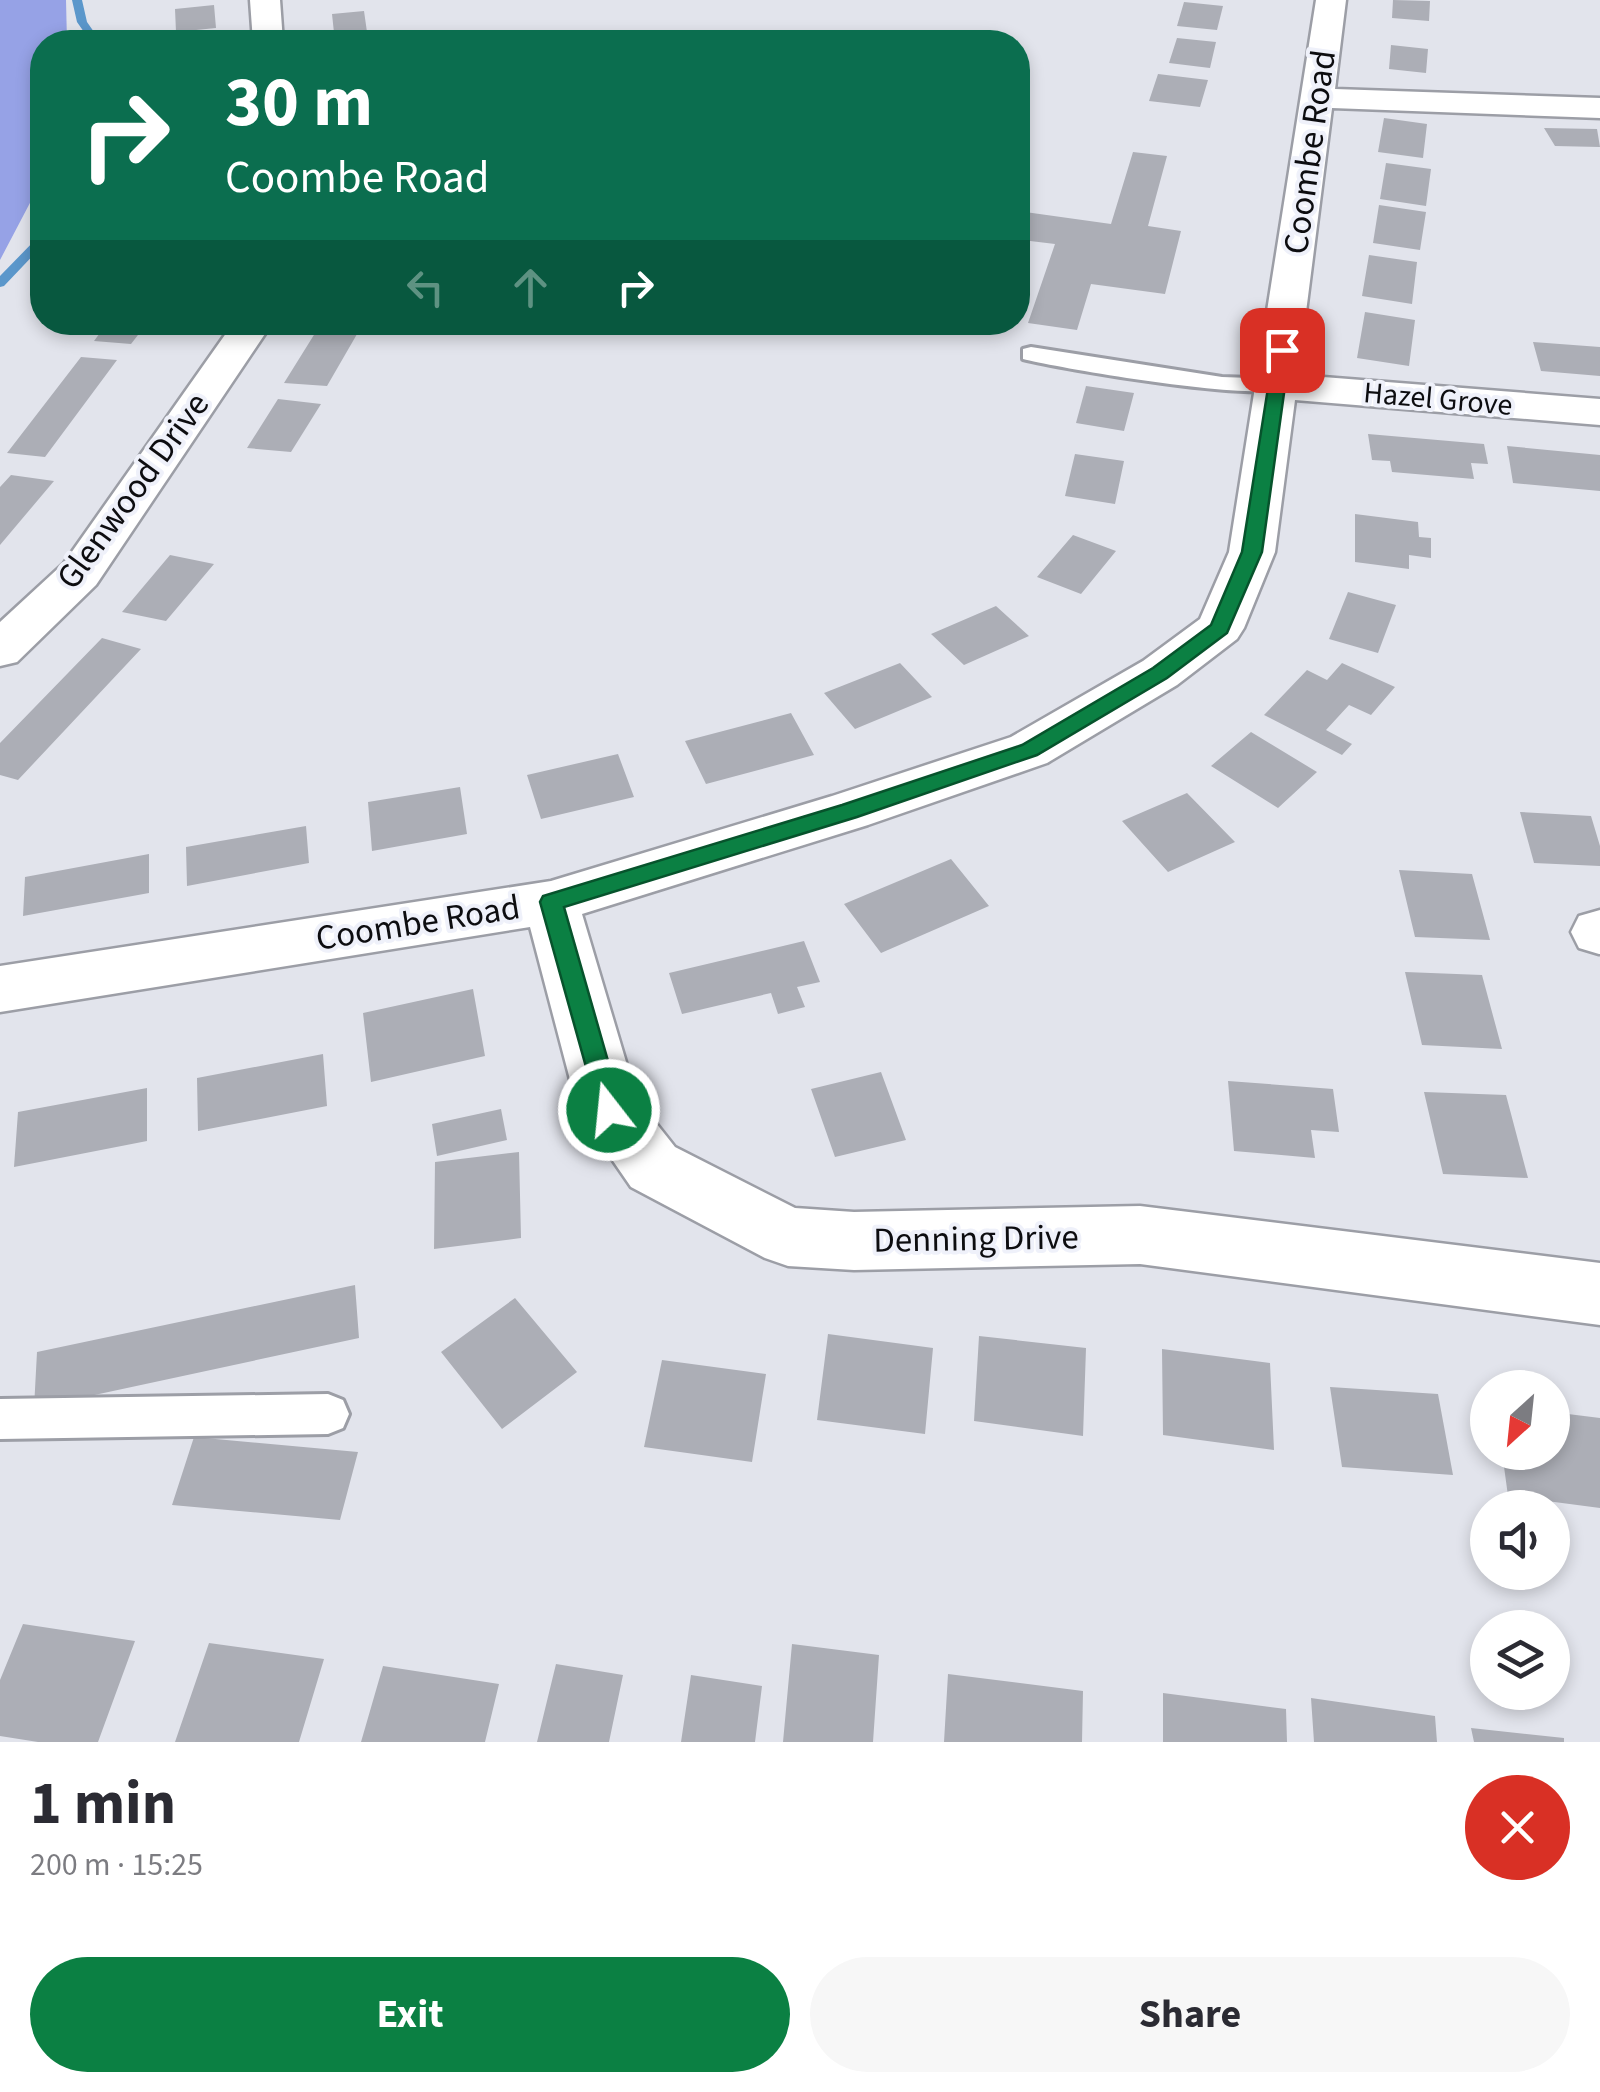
<!DOCTYPE html>
<meta charset="utf-8">
<style>
:root{--surface:#fff;--page:#f7f7f7;--text:#2b2b33;--muted:#7c7c81;--accent:#0b8043}
body{margin:0;font-family:"Source Sans 3",sans-serif;background:var(--page);color:var(--text);height:100vh;display:flex;flex-direction:column;font-size:38px;white-space:nowrap}
*{box-sizing:border-box;margin:0}
p{font-size:32px;color:var(--muted)}
.icon{flex:none;width:55px;height:55px;fill:none;stroke:currentColor;stroke-width:2;stroke-linecap:round;stroke-linejoin:round}
.map{position:relative;height:1742px;overflow:hidden}
.details{display:flex;flex-direction:column;background:var(--surface);flex:1}
.details>*{flex:none}
.guide{position:absolute;left:30px;top:30px;width:1000px;height:305px;border-radius:40px;box-shadow:0 5px 15px #0003;background:#0b6e4f;color:#fff;overflow:hidden}
.needle{width:65px;rotate:207deg}
.buttons{position:absolute;left:1470px;top:1370px;display:grid;gap:20px}
.buttons a{display:grid;place-items:center;width:100px;height:100px;border-radius:50%;background:var(--surface);box-shadow:0 5px 15px #0003;font-size:50px}
.pin{position:absolute;display:grid;place-items:center;width:85px;height:85px;color:#fff;margin:-42px;border-radius:20px;box-shadow:0 5px 15px #0006}
.me{position:absolute;width:110px;margin:-55px;rotate:344deg;stroke-linejoin:round;filter:drop-shadow(0 0 8px #0008)}
.turn{display:flex;align-items:center;gap:35px;height:210px;padding:0 30px;font-size:45px}
.turn .icon{width:130px;height:130px;stroke-width:2.5}
.turn b{display:block;font-size:70px;line-height:85px}
.lanes{display:flex;align-items:center;height:95px;padding:0 30px;background:#0003;justify-content:center;gap:50px;direction:ltr}
.lanes .off{opacity:.35}
.round{display:grid;place-items:center;flex:none;width:105px;height:105px;border-radius:52px;background:var(--page)}
.headline{display:flex;align-items:center;justify-content:space-between;height:170px;padding:0 30px}
h1{font-size:60px;font-weight:700;line-height:75px}
.primary-button{display:flex;gap:20px;margin-top:auto;padding:20px 30px}
.primary-button a{flex:1;height:115px;border-radius:60px;background:var(--accent);color:#fff;font-size:40px;font-weight:700;line-height:115px;text-align:center}
.primary-button a+a{background:var(--page);color:var(--text)}
.map>svg:first-child{display:block}
.forest{fill:#96a2e6}
.lines{fill:none;stroke-linecap:round;stroke-linejoin:round}
.stream{fill:#5b97cb;fill-rule:evenodd}
.building{fill:#acaeb6}
.service-casing{stroke:#9c9ea6;stroke-width:6}
.minor-casing{stroke:#9c9ea6;stroke-width:5}
.service{fill:#fff;fill-rule:evenodd}
.minor{fill:#fff;fill-rule:evenodd}
.route{fill:#0b8043;stroke:#07532c;stroke-width:2.5}
.labels{text-anchor:middle;dominant-baseline:central;stroke-width:8;stroke-linejoin:round;paint-order:stroke}
.far-street-label{font-size:30px;fill:#0d0d10;stroke:#eff1fa}
.street-label{font-size:35px;fill:#0d0d10;stroke:#eff1fa}
</style>
<div class="map">
<svg width="1600" height="1742" viewBox="0 0 1600 1742">
<rect width="100%" height="100%" fill="#e2e4ec"/>
<path class="forest" d="M0,0H66L67,42H42V180L0,260Z"/>
<g class="lines">
<path class="stream" d="M72,0H82L87,22L101,42H91L77,22Z
M38,237H42V246L4,286L0,287V276Z"/>
</g>
<path class="building" d="M1393,0L1430,1L1429,21L1392,18Z
M1184,2L1223,6L1217,30L1177,26Z
M214,5L216,28L176,32L175,9Z
M364,11L368,39L335,42L332,14Z
M1177,38L1216,42L1210,68L1169,63Z
M1391,45L1428,49L1426,73L1389,69Z
M1158,74L1208,80L1200,107L1149,101Z
M1384,118L1427,124L1423,158L1378,152Z
M1544,128L1597,129L1600,147L1555,146Z
M1133,152L1167,156L1148,226L1181,231L1165,294L1091,284L1077,330L1028,323L1055,244L1022,240L1018,251V211L1111,224Z
M1386,163L1431,169L1426,206L1380,199Z
M1379,205L1426,212L1420,250L1373,243Z
M1369,255L1417,262L1412,304L1362,296Z
M1365,312L1415,320L1409,366L1357,358Z
M108,322H148L131,344L94,341Z
M322,322H364L327,386L284,383Z
M1533,342L1600,347V376L1541,371Z
M81,357L117,360L45,457L7,453Z
M1086,386L1134,393L1124,431L1076,423Z
M278,399L321,404L291,452L247,448Z
M1368,434L1484,444L1488,464L1471,463L1474,479L1392,472L1390,461L1372,460Z
M1507,446L1600,455V491L1513,483Z
M1075,454L1124,461L1115,504L1065,496Z
M11,475L54,481L0,545V487Z
M1355,514L1418,522L1419,537L1431,538V558L1409,555V569L1355,562Z
M1073,535L1116,551L1081,594L1037,577Z
M170,555L214,564L166,621L122,612Z
M1348,592L1396,605L1378,653L1329,639Z
M996,606L1029,636L964,665L931,634Z
M102,638L141,649L18,780L0,775V743Z
M900,663L932,697L855,729L824,693Z
M1342,663L1395,687L1371,715L1349,705L1326,730L1352,744L1342,755L1264,715L1307,670L1327,680Z
M791,713L814,755L706,784L685,741Z
M1251,732L1317,772L1278,808L1211,766Z
M618,754L634,797L541,819L527,775Z
M460,787L467,834L372,851L368,802Z
M1187,793L1235,842L1168,872L1122,821Z
M1520,812L1591,816L1600,846V866L1534,863Z
M306,826L309,863L187,886L186,847Z
M149,854V893L23,916L25,877Z
M951,859L989,906L881,953L844,904Z
M1399,870L1472,874L1490,940L1415,937Z
M804,941L820,982L797,987L805,1007L778,1014L771,993L682,1014L669,973Z
M1405,972L1482,975L1502,1049L1422,1045Z
M473,989L485,1056L371,1082L363,1013Z
M323,1054L327,1106L198,1131L197,1078Z
M881,1072L906,1140L835,1157L811,1089Z
M1228,1081L1333,1089L1339,1132L1311,1130L1315,1158L1234,1151Z
M147,1088V1141L14,1167L18,1112Z
M1424,1092L1506,1095L1528,1178L1443,1174Z
M501,1109L507,1140L437,1156L432,1124Z
M519,1152L521,1238L434,1249L435,1162Z
M355,1285L359,1338L34,1408L37,1352Z
M515,1298L577,1372L502,1429L441,1352Z
M828,1334L933,1348L925,1434L817,1420Z
M979,1336L1086,1348L1083,1436L974,1421Z
M1162,1349L1270,1363L1274,1450L1163,1435Z
M662,1360L766,1374L752,1462L644,1447Z
M1330,1387L1438,1394L1453,1475L1342,1467Z
M1552,1412L1600,1418V1508L1508,1496L1502,1452H1552Z
M194,1437L358,1452L340,1520L172,1505Z
M23,1624L135,1641L98,1742H38L0,1736V1680Z
M209,1643L324,1659L299,1742H175Z
M792,1644L879,1655L873,1742H783Z
M556,1664L623,1675L609,1742H537Z
M383,1666L499,1684L485,1742H361Z
M948,1674L1083,1691L1082,1742H944Z
M691,1675L762,1686L755,1742H681Z
M1163,1693L1286,1709L1287,1742H1163Z
M1311,1698L1435,1716L1437,1742H1314Z
M1471,1728L1564,1738V1742H1474Z"/>
<g class="lines">
<defs>
<path id="service" d="M1031,347L1222,377L1277,379L1289,386C1272,405 1058,368 1023,359V349Z
M328,1394L343,1400L349,1414L343,1428L328,1434L0,1439V1399Z"/>
<path id="minor" d="M250,0H280L283,42H253Z
M1316,0H1346L1335,89L1600,98V118L1332,108L1298,375L1600,399V425L1295,400L1275,552L1244,628L1237,639L1177,685L1047,763L868,825L582,914L637,1099L675,1147L795,1208L854,1212L1140,1206L1600,1263V1325L1140,1264L854,1270L788,1266L765,1258L631,1187L578,1110L530,927L0,1012V966L551,881L832,796L1011,737L1143,661L1200,619L1229,552Z
M234,322H273L96,585L17,662L0,666V622L64,563Z
M1600,910V954H1599L1579,948L1571,932L1579,916Z"/>
</defs>
<use href="#service" class="service-casing"/>
<use href="#minor" class="minor-casing"/>
<use href="#service" class="service"/>
<use href="#minor" class="minor"/>
</g>
<path class="route" d="M1282,345L1290,350L1262,552L1227,633L1167,678L1037,755L857,817L564,907L622,1110L609,1121L600,1117L540,902L543,896L842,805L1022,745L1153,668L1211,625L1242,552L1274,350Z"/>
<g class="labels">
<g class="far-street-label">
<text transform="translate(1438 399) rotate(5)">Hazel Grove</text>
</g>
<g class="street-label">
<text transform="translate(1310 152) rotate(-82)">Coombe Road</text>
<text transform="translate(133 491) rotate(-54)">Glenwood Drive</text>
<text transform="translate(418 923) rotate(-9)">Coombe Road</text>
<text transform="translate(976 1239) rotate(-1)">Denning Drive</text>
</g>
</g>
</svg>
<div class="buttons">
<a><svg class="needle" viewBox="-14 -14 28 28"><path d="M0-13l5 13h-10z" fill="#e53935"/><path d="M0 13l5-13h-10z" fill="#7c7c81"/></svg></a>
<a><svg class="icon" aria-label="sound" viewBox="0 0 24 24"><path d="M4 9h4l5-4v14l-5-4H4zM17 9q2 3 0 6"/></svg></a>
<a><svg class="icon" aria-label="layers" viewBox="0 0 24 24"><path d="M12 4l9 5-9 5-9-5zM3 14l9 5 9-5"/></svg></a>
</div>
<div class="pin" style="left:1282px;top:350px;background:#d93025"><svg class="icon" aria-label="arrive" viewBox="0 0 24 24"><path d="M6 21V4h12l-3 4 3 4H6"/></svg></div>
<svg class="me" style="left:609px;top:1110px" viewBox="-20 -20 40 40"><circle r="17" fill="#0b8043" stroke="#fff" stroke-width="3"/><path d="M0-11L8 9 0 5-8 9z" fill="#fff"/></svg>
<div class="guide">
<div class="turn"><svg class="icon" aria-label="right" viewBox="0 0 24 24"><path d="M7 20v-9h11M14 6l5 5-5 5"/></svg><div><b>30 m</b>Coombe Road</div></div>
<div class="lanes"><svg class="icon off" aria-label="left" viewBox="0 0 24 24"><path d="M17 20v-9H6M10 6l-5 5 5 5"/></svg><svg class="icon off" aria-label="ahead" viewBox="0 0 24 24"><path d="M12 20V5M6 11l6-6 6 6"/></svg><svg class="icon" aria-label="right" viewBox="0 0 24 24"><path d="M7 20v-9h11M14 6l5 5-5 5"/></svg></div>
</div>
</div>
<section class="details">
<div class="headline"><div><h1>1 min</h1><p>200 m · 15:25</p></div><a class="round" style="background:#d93025;color:#fff"><svg class="icon" aria-label="close" viewBox="0 0 24 24"><path d="M6 6l12 12M18 6L6 18"/></svg></a></div>
<div class="primary-button"><a>Exit</a><a>Share</a></div>
</section>
